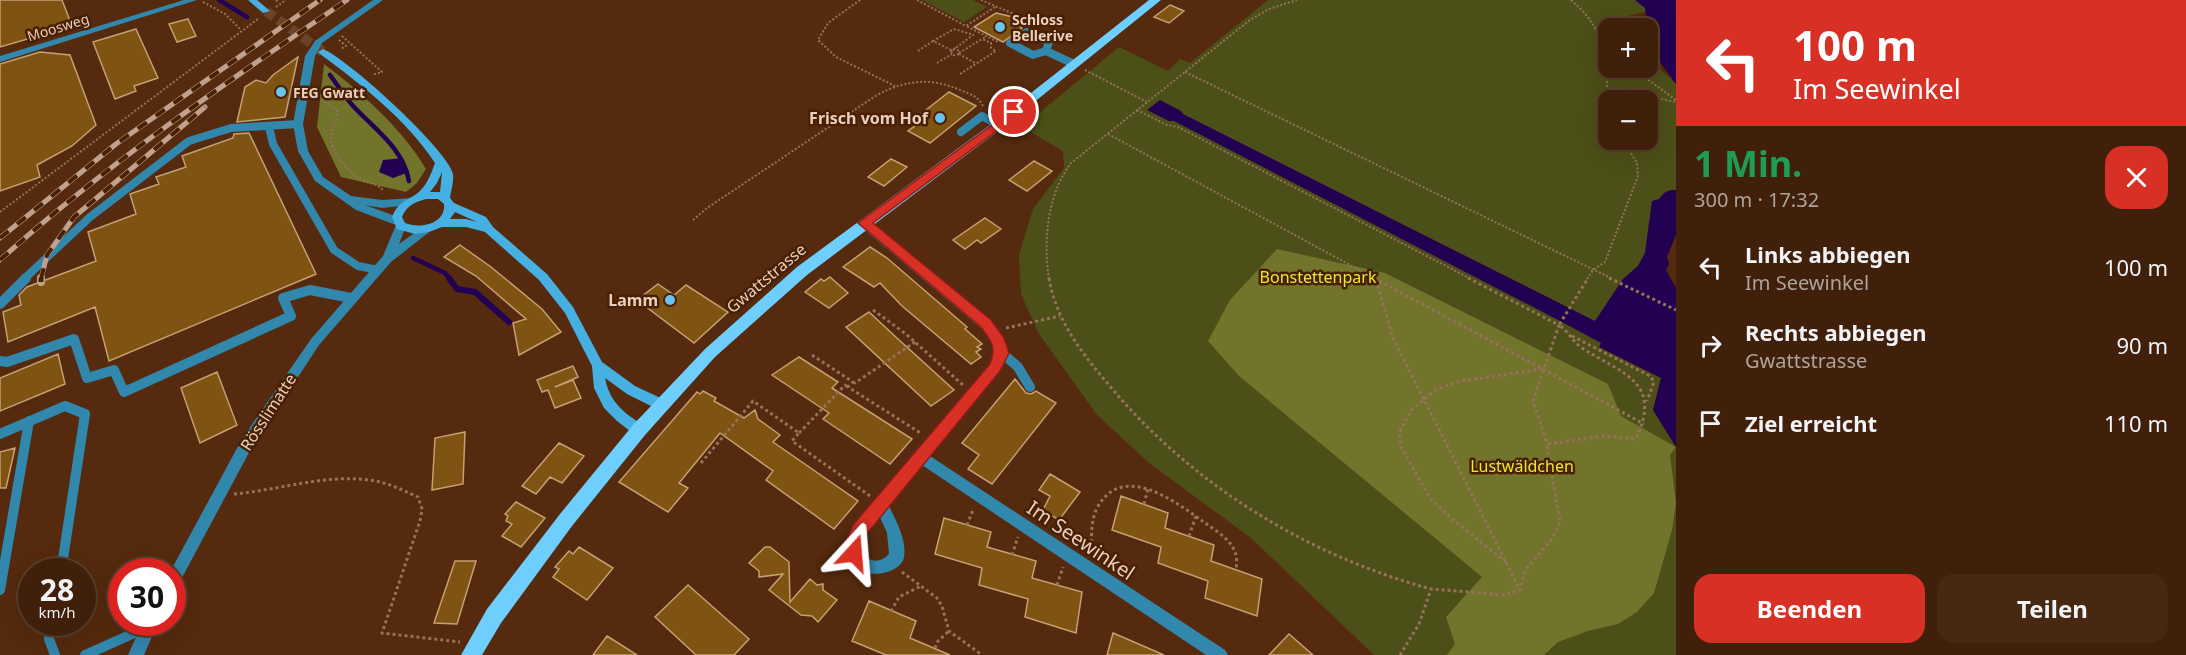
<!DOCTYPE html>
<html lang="de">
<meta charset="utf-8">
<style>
:root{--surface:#40200a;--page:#472813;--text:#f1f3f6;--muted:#aea39c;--line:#593e2b;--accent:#d93025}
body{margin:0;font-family:"Noto Sans",sans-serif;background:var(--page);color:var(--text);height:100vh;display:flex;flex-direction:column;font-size:22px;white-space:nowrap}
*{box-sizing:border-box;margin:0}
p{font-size:20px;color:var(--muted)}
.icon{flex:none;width:33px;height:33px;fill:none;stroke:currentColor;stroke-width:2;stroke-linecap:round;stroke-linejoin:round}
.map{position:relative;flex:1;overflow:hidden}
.side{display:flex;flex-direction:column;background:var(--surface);width:510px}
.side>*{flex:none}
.guide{background:#d93025;color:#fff;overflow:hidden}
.controls{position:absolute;left:1598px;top:18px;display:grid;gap:12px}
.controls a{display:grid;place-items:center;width:60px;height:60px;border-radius:12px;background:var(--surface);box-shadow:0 6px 24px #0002,0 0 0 2px var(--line);font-size:30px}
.speed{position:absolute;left:18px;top:558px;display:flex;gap:12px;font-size:30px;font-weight:700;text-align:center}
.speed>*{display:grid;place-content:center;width:78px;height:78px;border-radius:50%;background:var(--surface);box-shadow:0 6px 24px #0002,0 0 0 2px var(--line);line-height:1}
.speed small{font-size:15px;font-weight:400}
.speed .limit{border:9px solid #d22;background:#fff;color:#111}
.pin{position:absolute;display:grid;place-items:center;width:51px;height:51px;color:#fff;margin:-26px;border:3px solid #fff;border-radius:50%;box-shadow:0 2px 6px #0007}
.me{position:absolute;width:66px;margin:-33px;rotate:19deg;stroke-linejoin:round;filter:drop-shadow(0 0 4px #0008)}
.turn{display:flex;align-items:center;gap:21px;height:126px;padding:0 18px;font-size:27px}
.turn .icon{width:78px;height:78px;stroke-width:2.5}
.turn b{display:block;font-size:42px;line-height:51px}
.round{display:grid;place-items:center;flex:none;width:63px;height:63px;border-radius:18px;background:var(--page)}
.headline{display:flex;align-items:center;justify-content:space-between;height:102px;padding:0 18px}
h1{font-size:36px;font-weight:700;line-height:45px;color:#1e9e55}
.primary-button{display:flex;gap:12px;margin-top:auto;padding:12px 18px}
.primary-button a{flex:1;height:69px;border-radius:18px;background:var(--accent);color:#fff;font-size:24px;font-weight:700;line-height:69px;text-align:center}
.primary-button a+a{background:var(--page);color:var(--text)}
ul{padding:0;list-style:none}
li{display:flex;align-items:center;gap:18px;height:78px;padding:0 18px}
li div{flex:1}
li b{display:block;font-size:22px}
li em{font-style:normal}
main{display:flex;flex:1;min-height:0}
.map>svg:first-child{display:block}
.green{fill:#4d4f18;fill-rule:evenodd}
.forest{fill:#71742a}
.water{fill:#220152}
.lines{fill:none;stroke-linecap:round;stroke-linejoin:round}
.stream-far1{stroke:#220152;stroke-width:4.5}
.stream{stroke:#220152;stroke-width:6}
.building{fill:#7f5312;stroke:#c5a073;stroke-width:1.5}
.secondary-tunnel{stroke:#6b4329;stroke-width:10;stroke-dasharray:10 5;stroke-linecap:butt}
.path-far1{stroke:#96725b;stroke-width:2;stroke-dasharray:2 2;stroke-linecap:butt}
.path{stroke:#96725b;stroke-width:3;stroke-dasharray:3 3;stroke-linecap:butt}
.lane-far1{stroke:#3287ad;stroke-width:8}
.lane{stroke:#3287ad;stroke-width:10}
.street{fill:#3287ad;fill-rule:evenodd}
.secondary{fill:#45b0e1;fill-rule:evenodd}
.primary{fill:#6ecefd;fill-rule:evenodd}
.rail-far1-casing{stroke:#c1a18e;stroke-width:5}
.rail-casing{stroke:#c1a18e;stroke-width:8}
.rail-far1{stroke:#492002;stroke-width:4;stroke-dasharray:11;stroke-linecap:butt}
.rail{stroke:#492002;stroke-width:5;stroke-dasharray:15;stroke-linecap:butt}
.route{fill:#d93025;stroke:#8d1f18;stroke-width:1.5}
.poi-dot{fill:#68c4f0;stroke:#492002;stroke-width:2}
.labels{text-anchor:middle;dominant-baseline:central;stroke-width:5;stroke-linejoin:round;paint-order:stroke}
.far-poi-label{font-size:14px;font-weight:bold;fill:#eacebf;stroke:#492002;text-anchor:start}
.far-street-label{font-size:14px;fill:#eacebf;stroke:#492002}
.poi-label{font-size:16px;font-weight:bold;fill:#eacebf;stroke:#492002;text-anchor:end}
.park-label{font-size:16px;fill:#e6eb2e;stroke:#492002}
.street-label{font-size:16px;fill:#eacebf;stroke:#492002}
.near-street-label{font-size:20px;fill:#eacebf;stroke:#492002}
</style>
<main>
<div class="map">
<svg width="1676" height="655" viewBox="0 0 1676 655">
<rect width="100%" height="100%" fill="#552a0e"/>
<path class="green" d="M922,0H973L987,7L964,22Z
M1268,0H1635L1645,8V12L1628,16L1627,28H1608V68H1647V57L1676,84V190L1663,193L1649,222L1645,253L1638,266L1623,279L1595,321L1601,343L1599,347L1661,378L1653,410L1676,447V655H1374L1251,538L1149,463L1097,415L1039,334L1021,294L1019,255L1033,209L1064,168L1063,151L1022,127L1119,47L1168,71L1180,59L1190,63ZM1608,100H1647V140H1608Z"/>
<path class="forest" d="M324,64C362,93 401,127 426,169L417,183L406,192L341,177L317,127Z
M1277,249L1385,273L1608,384L1621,416L1676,447L1670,455L1676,503L1672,530L1654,593L1637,612L1618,624L1588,631L1558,642L1544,655H1447L1455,644L1446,617L1482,577L1239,376L1208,341L1230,300Z"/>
<path class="water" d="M1635,0H1676V84L1652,51L1647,28L1643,25L1647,20L1645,8Z
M1160,100L1181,111L1183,114L1595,321L1623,279L1638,266L1645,253L1652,201L1659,199C1665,192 1666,190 1676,190V235L1667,257L1669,264L1666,270L1676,288V447L1653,410L1661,378L1599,347L1601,343L1560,321L1174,121H1169L1147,110Z
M403,158L409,172L393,178L379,172L383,160Z"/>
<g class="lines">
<path class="stream-far1" d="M219,0L247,17
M330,75C339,87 346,99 356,109C378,132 403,149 409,181
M413,258L445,273L450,279"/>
<path class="stream" d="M449,278L457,289L475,292L509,322"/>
</g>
<path class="building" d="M0,0H62L72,26L0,47Z
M1170,5L1184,11L1169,23L1154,17Z
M996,13L1013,17L1022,28L1003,42L974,27Z
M188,19L196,36L177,42L169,24Z
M136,29L158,78L134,86L136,91L115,99L93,42Z
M40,52L70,55L96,125L72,146L37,165L40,177L0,191V64Z
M298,57L285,117L237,122L245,87L256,80L266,83L273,75Z
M949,92L976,106L930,143L908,131L923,120L917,117Z
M249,133L316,274L109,361L95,307L8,342L3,312L21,305L19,295L27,287L96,261L88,232L136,214L130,194L159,184L156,177L186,167L182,156L233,138L234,134Z
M891,159L907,167L884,186L868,177Z
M1034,161L1052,171L1027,191L1009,180Z
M985,218L1001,229L981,243L977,240L965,249L953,240Z
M460,245L491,267L542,309L561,332L519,355L513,323L526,319L476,276L444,257Z
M870,247L887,258L967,327L965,329L982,344L977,347L981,349L976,352L981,357L971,364L902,306L880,283L874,287L843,267Z
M830,277L848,293L829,308L805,292L821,279L824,281Z
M658,284L674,295L686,285L728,312L694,343L637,300Z
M869,312L898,339L954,390L931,406L846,327Z
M58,354L65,384L0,411V378Z
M799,357L838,382L832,388L912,439L890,464L823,419L829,413L772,375Z
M573,366L578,377L555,387L573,380L581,398L555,408L548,390L542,392L537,380Z
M217,372L237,425L200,443L181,388Z
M1015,379L1026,393L1031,394L1036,391L1056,403L992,484L968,469L979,455L962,443Z
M703,391L716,398L714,401L744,418L755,410L758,419L780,435L773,442L858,501L834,529L766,480L773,471L720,433L679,483L688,488L668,512L619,482L697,392L700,394Z
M465,432L463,484L432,490L435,438Z
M559,443L584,456L562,483L550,477L536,494L522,486Z
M15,448L6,488H0V452Z
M1050,474L1080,492L1059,520L1043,510L1050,496L1039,490Z
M1121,496L1168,513L1165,528L1214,545L1211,561L1262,579L1257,616L1205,598L1208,581L1158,563L1161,547L1112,530Z
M516,502L545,518L521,547L502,536L512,524L506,521L508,516L505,514Z
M944,518L991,532L987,547L1036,561L1032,578L1082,592L1076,633L1025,617L1028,599L979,585L982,568L935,554Z
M579,547L613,568L587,600L553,577L559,569L555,567L569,551L573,554Z
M765,547H770L789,562L790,602L810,579L817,585L823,584V590L837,600L818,622L812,616L801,615L769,590L783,574L759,577V571L749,563Z
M455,561H476L457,624L434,623Z
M688,585L749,639L734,655H696L655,617Z
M869,601L916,621L910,638L950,655H886L852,641Z
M1113,633L1164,655H1107Z
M1289,634L1313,655H1269Z
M607,636L637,655H593Z"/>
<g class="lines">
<path class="secondary-tunnel" d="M266,11L323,52"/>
<path class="path-far1" d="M276,0L278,2
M860,0L828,23L818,40L836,57L895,86
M917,0L966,26
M981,0L1028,20
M1571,0C1607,31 1605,56 1608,100
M203,2L225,14L241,30
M276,7L286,0
M995,7L966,26L998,42
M1045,27L1057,18
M342,36L382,72L372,75
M339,40L346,46L341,49
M951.5 52a3.5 3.5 0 1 1 7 0a3.5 3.5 0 1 1-7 0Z
M951,50L933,41L954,29L974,35
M953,50L973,35
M918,51L933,41
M959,53L987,36
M959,54L975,63
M937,63L952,54
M1632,68L1676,100
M1085,70L1147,102
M1185,72L1613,279
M960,74L996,51L991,48V43L982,39
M317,87L323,101L337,110C339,120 331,128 331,137C332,155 348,173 364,181C372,184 378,184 384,191
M1610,100L1640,95L1676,102
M1137,110L1167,125L1178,127L1471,279
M1108,134L1376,279
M0,212L258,19
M693,220L707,208L877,95C906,80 930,77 960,90C970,94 978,96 983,106
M1049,279C1043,241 1047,195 1071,163L1250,20L1269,9L1297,0
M1587,279L1593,270L1605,262L1638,176L1637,163L1623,140"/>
<path class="path" d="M1049,278C1056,320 1081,352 1108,384C1191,484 1306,555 1431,589
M1374,278L1644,424
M1468,278L1559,325L1533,401L1547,444
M1609,278L1676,310
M1376,280L1393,338L1519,588
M873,310L906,334L963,385
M1006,328L1060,316
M1572,336L1650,376L1654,382L1647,401
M812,355L853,382L848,387L922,434
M853,382L855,383L915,342
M799,433L845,385L848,387
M701,463L753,401L799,433L792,441L870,496
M234,494C279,490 325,474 369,480C387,482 402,490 418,497L422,509L420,521L382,633L460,642
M1144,504L1148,489
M967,525L973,510
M1189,536L1196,516
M1091,554C1092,539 1090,522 1097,508C1122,462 1173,500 1201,520C1213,529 1229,537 1235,552C1237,557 1237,564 1236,570
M1012,555L1018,537
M1506,562L1452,519L1430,498L1401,447L1399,433L1412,409L1436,390L1456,382L1541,369
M902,572L937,598L942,606L949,631L982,655
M1057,585L1063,567
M891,611L899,597L921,586
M935,648L938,641L949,631
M1400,655L1419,624L1431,589L1504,595L1520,590L1525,570L1552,539L1560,522L1547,444L1603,436L1636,439C1663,381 1622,374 1582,348C1573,342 1568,331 1559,325L1588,278"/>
<path class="lane-far1" d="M1027,32L1049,42L1046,51L1033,55L1010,43Z
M1046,51L1074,64
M269,127L273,144L334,250L358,266L378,270
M961,132L982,116L998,125
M24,279L90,217L189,141L231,128L298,124"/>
<path class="lane" d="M0,304L26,278
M1002,353L1018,367L1030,387
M0,361L7,362L74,339L87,378L114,370L124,392L291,316L283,298L310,290L351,298
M0,434L65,406L85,414L61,572
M0,590L29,421
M52,622L49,639L55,655
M85,655L148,627"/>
<path class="street" d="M184,0H197L0,62V56Z
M373,0H383L322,43L315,56L303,124L308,151L323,177L351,196L382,200L413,198L414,201L413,204L409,205L382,208L365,205L401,218L402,222L406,226L399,244L424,226H432L433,229L391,262L319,345L252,447L177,587L172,589V572H170L242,439L311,339L383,256L396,225L356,210L315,181L298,151L293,124L305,56L315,41Z
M864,219L868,220L996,328L1008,349L1002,368L930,456L1225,650L1228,655H1206L922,465L888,504C895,519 907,539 904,557C900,583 816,585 860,518L992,362L996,349L988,334L860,226L859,223ZM879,515L887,533L889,554C881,563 870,563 862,554L861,542L863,537Z
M143,622H158L144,655H128Z"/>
<path class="secondary" d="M248,0H257L270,11L263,13Z
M323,49C348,59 448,150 453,174C454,181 451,191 450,198L454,203L486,217L493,227L547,274L573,307L602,362L635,386L667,401L668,405L667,409L662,410L657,409L627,394L605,378C608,395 617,407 631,417C637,421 642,424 646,430L644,434L639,436L634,434L617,421L604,408L594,388L592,366L565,313L539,280L485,232L466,227H442L429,232L415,234L397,229L392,217C397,204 404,201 415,195C426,188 431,174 435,163C406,119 362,85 320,54L318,52ZM442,172L440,192H430L437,183ZM426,199H438L444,204C446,224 420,229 405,223L402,217C406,206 415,202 426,199ZM455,212L477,222L466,219H450Z"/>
<path class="primary" d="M1149,0H1161L1002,128L807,275L715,357L645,435L572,526L501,623L482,655H461L487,609L560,514L633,425L705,349L797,267L994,122Z"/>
<defs>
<path id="rail-far1" d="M0,238L116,144L320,0
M0,260C108,163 227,82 347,0
M41,279L47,255L74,217L205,107"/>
<path id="rail" d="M41,282V278"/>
</defs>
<use href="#rail-far1" class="rail-far1-casing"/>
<use href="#rail" class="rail-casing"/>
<use href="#rail-far1" class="rail-far1"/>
<use href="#rail" class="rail"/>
</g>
<path class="route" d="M1014,109L1019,112L1018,115L873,223L991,320L1004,338L1009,353L1000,371L865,536L860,558L854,560L848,558L845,543L853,525L990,364C997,347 991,341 981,327L858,223Z"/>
<g class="poi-dot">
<circle cx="1000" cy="27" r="6"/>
<circle cx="281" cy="92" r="6"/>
<circle cx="940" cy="118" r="6"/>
<circle cx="670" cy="300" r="6"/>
</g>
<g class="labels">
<g class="far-poi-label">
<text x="1012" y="19">Schloss<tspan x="1012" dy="16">Bellerive</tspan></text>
<text x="293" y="92">FEG Gwatt</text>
</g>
<g class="far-street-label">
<text transform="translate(58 27) rotate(-17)">Moosweg</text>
</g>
<g class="poi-label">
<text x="928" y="118">Frisch vom Hof</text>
<text x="658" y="300">Lamm</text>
</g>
<g class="park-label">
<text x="1318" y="277">Bonstettenpark</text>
<text x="1522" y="466">Lustwäldchen</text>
</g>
<g class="street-label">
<text transform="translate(766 278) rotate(-40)">Gwattstrasse</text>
<text transform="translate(268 412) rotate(-57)">Rösslimatte</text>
</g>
<g class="near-street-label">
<text transform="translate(1081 540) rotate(34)">Im Seewinkel</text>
</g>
</g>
</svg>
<div class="controls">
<a>+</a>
<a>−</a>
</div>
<div class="speed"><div>28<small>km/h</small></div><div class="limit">30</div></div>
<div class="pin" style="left:1014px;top:112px;background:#d93025"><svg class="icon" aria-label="arrive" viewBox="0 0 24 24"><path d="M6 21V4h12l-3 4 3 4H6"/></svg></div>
<svg class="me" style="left:854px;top:553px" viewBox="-20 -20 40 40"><path d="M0-17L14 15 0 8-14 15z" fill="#d93025" stroke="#fff" stroke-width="4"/></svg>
</div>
<section class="side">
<div class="guide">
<div class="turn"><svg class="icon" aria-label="left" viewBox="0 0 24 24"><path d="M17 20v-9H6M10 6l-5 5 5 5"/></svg><div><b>100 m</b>Im Seewinkel</div></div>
</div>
<div class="headline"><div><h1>1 Min.</h1><p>300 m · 17:32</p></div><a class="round" style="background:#d93025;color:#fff"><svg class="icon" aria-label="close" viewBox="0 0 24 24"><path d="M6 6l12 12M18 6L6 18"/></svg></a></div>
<ul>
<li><svg class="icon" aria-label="left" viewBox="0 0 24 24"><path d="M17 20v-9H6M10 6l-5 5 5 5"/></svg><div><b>Links abbiegen</b><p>Im Seewinkel</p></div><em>100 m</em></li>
<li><svg class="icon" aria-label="right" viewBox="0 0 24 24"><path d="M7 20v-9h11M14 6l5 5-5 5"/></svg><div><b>Rechts abbiegen</b><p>Gwattstrasse</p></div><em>90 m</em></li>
<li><svg class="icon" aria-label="arrive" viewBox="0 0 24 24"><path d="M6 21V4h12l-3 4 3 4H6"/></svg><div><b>Ziel erreicht</b></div><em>110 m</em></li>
</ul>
<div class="primary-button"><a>Beenden</a><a>Teilen</a></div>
</section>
</main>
